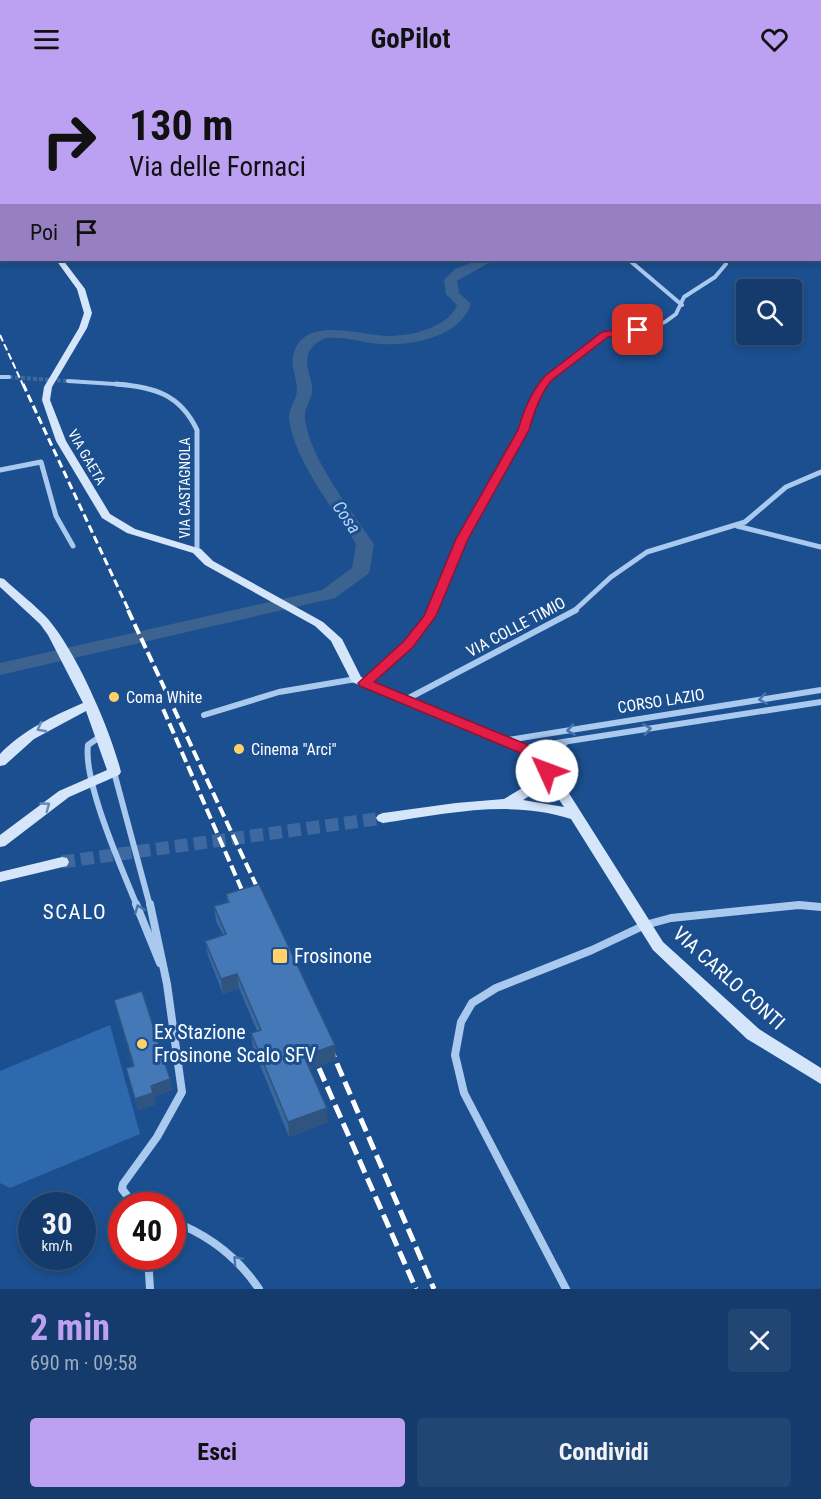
<!DOCTYPE html>
<html lang="it">
<meta charset="utf-8">
<style>
:root{--surface:#143b6b;--page:#214673;--text:#f1f3f6;--muted:#9dadc1;--line:#33557e;--accent:#bca0f2}
body{margin:0;font-family:"Roboto Condensed",sans-serif;background:var(--page);color:var(--text);height:100vh;display:flex;flex-direction:column;font-size:22px;white-space:nowrap}
*{box-sizing:border-box;margin:0}
p{font-size:20px;color:var(--muted)}
.icon{flex:none;width:33px;height:33px;fill:none;stroke:currentColor;stroke-width:2;stroke-linecap:round;stroke-linejoin:round}
.map{position:relative;height:1211px;overflow:hidden}
.panel{display:flex;flex-direction:column;background:var(--surface);flex:1}
.panel>*{flex:none}
.hud{position:absolute;left:0px;top:0px;width:822px;height:183px;box-shadow:0 3px 9px #0003,0 0 0 2px var(--line);background:#bca0f2;color:#111;overflow:hidden}
.tools{position:absolute;left:736px;top:201px;display:grid;gap:12px}
.tools a{display:grid;place-items:center;width:66px;height:66px;border-radius:6px;background:var(--surface);box-shadow:0 3px 9px #0003,0 0 0 2px var(--line);font-size:30px}
.speed{position:absolute;left:18px;top:1114px;display:flex;gap:12px;font-size:30px;font-weight:700;text-align:center}
.speed>*{display:grid;place-content:center;width:78px;height:78px;border-radius:50%;background:var(--surface);box-shadow:0 3px 9px #0003,0 0 0 2px var(--line);line-height:1}
.speed small{font-size:15px;font-weight:400}
.speed .limit{border:9px solid #d22;background:#fff;color:#111}
.pin{position:absolute;display:grid;place-items:center;width:51px;height:51px;color:#fff;margin:-26px;border-radius:12px;box-shadow:0 3px 9px #0006}
.me{position:absolute;width:66px;margin:-33px;rotate:313deg;stroke-linejoin:round;filter:drop-shadow(0 0 4px #0008)}
.turn{display:flex;align-items:center;gap:21px;height:126px;padding:0 30px;font-size:27px}
.turn .icon{width:78px;height:78px;stroke-width:2.5}
.turn b{display:block;font-size:42px;line-height:51px}
.then{display:flex;align-items:center;height:57px;padding:0 30px;background:#0003;gap:12px;font-size:22px}
.round{display:grid;place-items:center;flex:none;width:63px;height:63px;border-radius:6px;background:var(--page)}
.overview{display:flex;align-items:center;justify-content:space-between;height:102px;padding:0 30px}
h1{font-size:36px;font-weight:700;line-height:45px;color:var(--accent)}
.action{display:flex;gap:12px;margin-top:auto;padding:12px 30px}
.action a{flex:1;height:69px;border-radius:6px;background:var(--accent);color:#111;font-size:24px;font-weight:700;line-height:69px;text-align:center}
.action a+a{background:var(--page);color:var(--text)}
header{display:flex;justify-content:space-between;align-items:center;height:78px;padding:0 30px;background:var(--accent);color:#111;font-size:27px;font-weight:700}
.map>svg:first-child{display:block}
.green{fill:#2e69ad}
.lines{fill:none;stroke-linecap:round;stroke-linejoin:round}
.river{fill:#3c6290;fill-rule:evenodd}
.street-tunnel{stroke:#3d69a0;stroke-width:4;stroke-dasharray:4 2;stroke-linecap:butt}
.secondary-tunnel{stroke:#3d69a0;stroke-width:13;stroke-dasharray:13 6;stroke-linecap:butt}
.street-far4{stroke:#a9c9ee;stroke-width:3}
.street-far3{stroke:#a9c9ee;stroke-width:4}
.street-far2{stroke:#a9c9ee;stroke-width:5}
.street-far1{stroke:#a9c9ee;stroke-width:6}
.street{stroke:#a9c9ee;stroke-width:8}
.secondary{fill:#d6e6fa;fill-rule:evenodd}
.highway{fill:#fff;fill-rule:evenodd}
.rail-far4{stroke:#fff;stroke-width:1.5;stroke-dasharray:5 2;stroke-linecap:butt}
.rail-far3{stroke:#fff;stroke-width:2;stroke-dasharray:7 3;stroke-linecap:butt}
.rail-far2{stroke:#fff;stroke-width:3;stroke-dasharray:8 4;stroke-linecap:butt}
.rail-far1{stroke:#fff;stroke-width:4;stroke-dasharray:11 4.5;stroke-linecap:butt}
.rail{stroke:#fff;stroke-width:5;stroke-dasharray:14 6;stroke-linecap:butt}
.wall{fill:#3a679d}
.shaded-wall{fill:#305480}
.building{fill:#4478b7;stroke:#305480;stroke-width:1.5}
.oneway{stroke:#4674ac}
.oneway2{stroke:#668bba}
.route{fill:#e11d48;stroke:#92132f;stroke-width:1.5}
.poi-dot{fill:#ffd166;stroke:#1b4f8f;stroke-width:2}
.labels{text-anchor:middle;dominant-baseline:central;stroke-width:6;stroke-linejoin:round;paint-order:stroke}
.far-street-label{font-size:14px;fill:#fff;stroke:#1b4f8f}
.street-label{font-size:16px;fill:#fff;stroke:#1b4f8f}
.poi-label{font-size:16px;fill:#fff;stroke:#1b4f8f;text-anchor:start}
.water-label{font-size:18px;font-style:italic;fill:#b5d3f5;stroke:#1b4f8f}
.near-poi-label{font-size:20px;fill:#fff;stroke:#1b4f8f;text-anchor:start}
.near-street-label{font-size:20px;fill:#fff;stroke:#1b4f8f}
.near-neighbourhood-label{font-size:21px;letter-spacing:1.5px;fill:#fff;stroke:#1b4f8f}
</style>
<header><svg class="icon" aria-label="menu" viewBox="0 0 24 24"><path d="M4 6h16M4 12h16M4 18h16"/></svg>GoPilot<svg class="icon" aria-label="heart" viewBox="0 0 24 24"><path d="M12 20l-8-8c-3-5 5-10 8-4 3-6 11-1 8 4z"/></svg></header>
<div class="map">
<svg width="821" height="1211" viewBox="0 0 821 1211">
<rect width="100%" height="100%" fill="#1b4f8f"/>
<path class="green" d="M110,947L140,1056L10,1110L0,1105V993Z"/>
<g class="lines">
<path class="river" d="M334,0H344L333,2Z
M479,182H494L457,203L459,215L471,226C460,259 412,268 381,266C363,265 345,258 327,260C319,262 310,269 308,277C305,288 311,298 312,309C314,320 304,328 305,339C307,377 353,435 374,466L370,492L368,496L335,520L0,597V585L322,512L352,490L356,466C334,433 294,381 289,341C288,330 297,322 297,311C297,300 291,290 293,279C301,236 358,257 386,258C401,258 416,256 430,250C442,245 452,239 457,227L446,216L444,202L455,191Z"/>
<path class="street-tunnel" d="M9,299L68,303"/>
<path class="secondary-tunnel" d="M62,784L383,740"/>
<path class="street-far4" d="M599,0L604,2
M621,0L624,2
M704,0L706,2
M799,0L805,2
M12,2L31,0
M89,2L92,0
M402,2L406,0
M613,2L616,0"/>
<path class="street-far3" d="M629,182L682,227
M0,299H9
M68,303L130,307
M543,307L549,300L606,256L653,249L665,244L676,236L684,219L715,199L726,186"/>
<path class="street-far2" d="M116,306C154,309 180,316 197,352V473
M0,392L41,384L56,438L73,468
M737,448L821,469
M432,533L471,444L523,353L544,306
M574,533L611,499L647,474L745,444L786,409L821,394"/>
<path class="street-far1" d="M365,605L408,567L433,532
M405,622L576,532
M204,637L279,614L356,601
M101,658L88,667C83,704 122,791 137,828
M508,662L821,612
M524,670L821,624
M547,692L552,676L565,665
M114,694L150,828
M789,828H810"/>
<path class="street" d="M136,826L160,885
M139,1128L132,1124L122,1111L123,1106L157,1059L182,1014L167,906L150,826
M172,1143C209,1157 237,1178 259,1211
M148,1179L150,1211
M566,1211L464,1015L455,977L461,944L472,925L496,910L592,872L645,847L671,840L799,827L821,829"/>
<path class="secondary" d="M58,0H64L57,2Z
M279,0H285L278,2Z
M1,46H2V57L0,56Z
M2,81V87L0,88V82Z
M56,182H63L85,211L92,235L87,250L52,309L50,322L66,363L110,436L135,451L201,471L213,483L323,544L342,561L361,599L528,667L552,690L565,709L663,864L759,951L821,990V1006L747,961L653,872L571,741C510,721 446,736 383,745L378,743L376,740L378,737L383,735L456,725L504,721L524,709L527,701L528,682L518,673L352,604L331,563L315,548L205,487L193,475L127,455L102,440L56,363L42,322L44,309L79,250L84,235L77,211ZM541,694L550,707H538ZM531,717H556L564,729L523,722Z
M0,500L4,501C18,514 35,527 48,541C77,575 110,651 121,694L119,697L69,719L5,768L0,769V757L59,713L107,692L86,633L34,661L5,687L0,688V676C23,652 53,638 83,625L48,557L40,546L0,509Z
M62,779L67,780L69,784L67,788L0,804V794Z"/>
<path class="highway" d="M732,0H740L741,2H733Z
M820,70H821V76H820Z"/>
<path class="rail-far4" d="M85,2L88,0
M0,105L2,103"/>
<path class="rail-far3" d="M0,257L23,307"/>
<path class="rail-far2" d="M23,306L129,533"/>
<path class="rail-far1" d="M128,532L263,822
M157,617L248,826"/>
<path class="rail" d="M329,967L434,1211
M311,972L416,1211"/>
</g>
<path class="wall" d="M226,816L336,982L310,991L328,1044L289,1059L253,970L251,955L257,953L239,910L223,916L208,878L205,863L223,857L216,843L214,828L227,824Z
M114,922L170,1001L172,1012L154,1018L156,1026L138,1032L126,990L133,988Z"/>
<path class="shaded-wall" d="M237,896L239,910L223,916L221,901Z
M335,967L336,982L305,993L304,978Z
M170,1001L172,1012L154,1018L156,1026L138,1032L135,1021L151,1008Z
M327,1030L328,1044L289,1059L288,1044Z"/>
<path class="building" d="M259,806L335,967L304,978L327,1030L288,1044L251,955L261,952L237,896L221,901L205,863L226,856L214,828L229,824L226,816Z
M142,913L170,1001L151,1008L153,1015L135,1021L126,990L134,988L114,922Z"/>
<defs><path id="oneway-chevron" d="M-2-3.5L2.5 0L-2 3.5" fill="none" stroke-width="1.6" stroke-linecap="round" stroke-linejoin="round" transform="scale(1.5)"/></defs>
<g class="oneway">
<use href="#oneway-chevron" transform="translate(763 621) rotate(171)"/>
<use href="#oneway-chevron" transform="translate(647 651) rotate(-9)"/>
<use href="#oneway-chevron" transform="translate(571 652) rotate(171)"/>
<use href="#oneway-chevron" transform="translate(139 831) rotate(-111)"/>
<use href="#oneway-chevron" transform="translate(237 1182) rotate(-133)"/>
</g>
<g class="oneway2">
<use href="#oneway-chevron" transform="translate(41 650) rotate(152)"/>
<use href="#oneway-chevron" transform="translate(46 728) rotate(-36)"/>
</g>
<path class="route" d="M638,249L642,252L641,253L608,259L552,302C540,316 534,334 529,352L468,461L436,538L413,569L374,604L528,667L553,689L555,693L553,696H542L518,674L360,608L358,605L404,563L424,538L456,461L518,352C524,332 531,314 545,298L602,254Z"/>
<g class="poi-dot">
<circle cx="114" cy="619" r="6"/>
<circle cx="239" cy="671" r="6"/>
<rect x="272" y="870" width="16" height="16" rx="3"/>
<circle cx="142" cy="966" r="6"/>
</g>
<g class="labels">
<g class="far-street-label">
<text transform="translate(87 379) rotate(60)">VIA GAETA</text>
<text transform="translate(185 410) rotate(-90)">VIA CASTAGNOLA</text>
</g>
<g class="street-label">
<text transform="translate(516 549) rotate(-28)">VIA COLLE TIMIO</text>
<text transform="translate(661 623) rotate(-9)">CORSO LAZIO</text>
</g>
<g class="poi-label">
<text x="126" y="619">Coma White</text>
<text x="251" y="671">Cinema "Arci"</text>
</g>
<g class="water-label">
<text transform="translate(347 439) rotate(56)">Cosa</text>
</g>
<g class="near-poi-label">
<text x="294" y="878">Frosinone</text>
<text x="154" y="954">Ex Stazione<tspan x="154" dy="23">Frosinone Scalo SFV</tspan></text>
</g>
<g class="near-street-label">
<text transform="translate(729 900) rotate(42)">VIA CARLO CONTI</text>
</g>
<g class="near-neighbourhood-label">
<text x="75" y="834">SCALO</text>
</g>
</g>
</svg>
<div class="tools">
<a><svg class="icon" aria-label="search" viewBox="0 0 24 24"><circle cx="10" cy="10" r="6"/><path d="M15 15l6 6"/></svg></a>
</div>
<div class="speed"><div>30<small>km/h</small></div><div class="limit">40</div></div>
<div class="pin" style="left:638px;top:252px;background:#d93025"><svg class="icon" aria-label="arrive" viewBox="0 0 24 24"><path d="M6 21V4h12l-3 4 3 4H6"/></svg></div>
<svg class="me" style="left:547px;top:693px" viewBox="-20 -20 40 40"><circle r="19" fill="#fff"/><path d="M0-13L10 11 0 6-10 11z" fill="#e11d48"/></svg>
<div class="hud">
<div class="turn"><svg class="icon" aria-label="right" viewBox="0 0 24 24"><path d="M7 20v-9h11M14 6l5 5-5 5"/></svg><div><b>130 m</b>Via delle Fornaci</div></div>
<div class="then">Poi<svg class="icon" aria-label="arrive" viewBox="0 0 24 24"><path d="M6 21V4h12l-3 4 3 4H6"/></svg></div>
</div>
</div>
<section class="panel">
<div class="overview"><div><h1>2 min</h1><p>690 m · 09:58</p></div><a class="round"><svg class="icon" aria-label="close" viewBox="0 0 24 24"><path d="M6 6l12 12M18 6L6 18"/></svg></a></div>
<div class="action"><a>Esci</a><a>Condividi</a></div>
</section>
